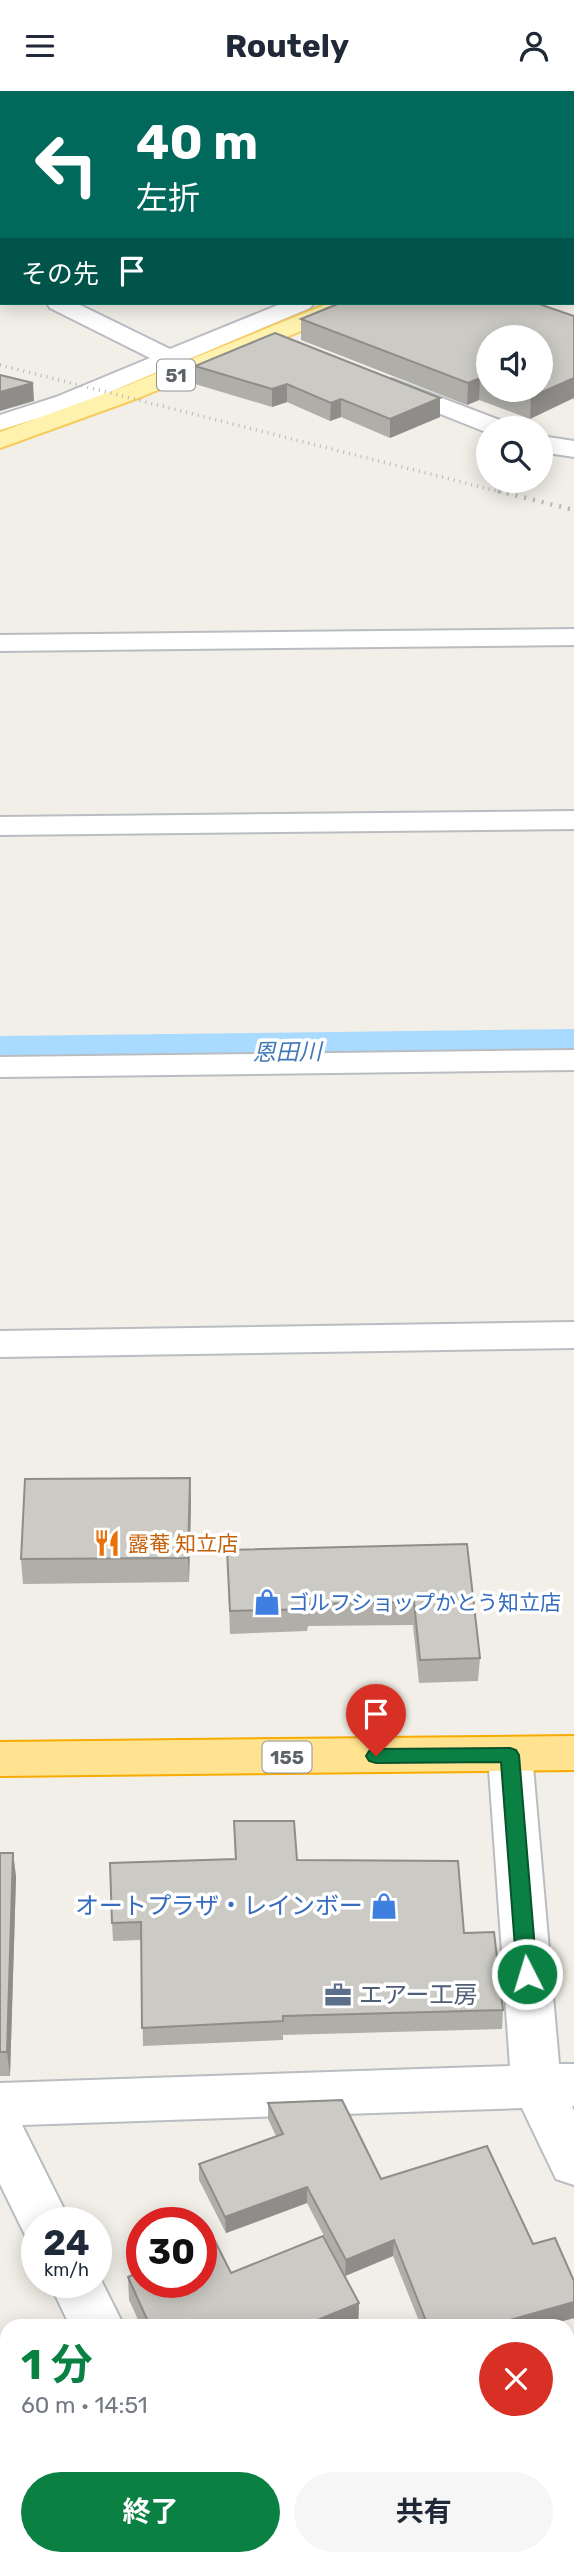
<!DOCTYPE html>
<html lang="ja">
<meta charset="utf-8">
<style>
:root{--surface:#fff;--page:#f6f6f7;--text:#1f2937;--muted:#747a83;--accent:#0b8043}
body{margin:0;font-family:Rubik,"Noto Sans JP",sans-serif;background:var(--page);color:var(--text);height:100vh;display:flex;flex-direction:column;font-size:26px;white-space:nowrap}
*{box-sizing:border-box;margin:0}
p{font-size:23px;color:var(--muted)}
.icon{flex:none;width:38px;height:38px;fill:none;stroke:currentColor;stroke-width:2;stroke-linecap:round;stroke-linejoin:round}
.map{position:relative;flex:1;overflow:hidden}
.drawer{position:absolute;left:0px;top:2228px;width:574px;height:247px;display:flex;flex-direction:column;background:var(--surface);border-radius:21px 21px 0 0;box-shadow:0 4px 18px #0003}
.drawer>*{flex:none}
.hud{position:absolute;left:0px;top:0px;width:574px;height:214px;box-shadow:0 4px 18px #0003;background:#00695c;color:#fff;overflow:hidden}
.tools{position:absolute;left:476px;top:234px;display:grid;gap:14px}
.tools a{display:grid;place-items:center;width:77px;height:77px;border-radius:50%;background:var(--surface);box-shadow:0 4px 18px #0003;font-size:35px}
.speed{position:absolute;left:21px;top:2116px;display:flex;gap:14px;font-size:35px;font-weight:700;text-align:center}
.speed>*{display:grid;place-content:center;width:91px;height:91px;border-radius:50%;background:var(--surface);box-shadow:0 4px 18px #0003;line-height:1}
.speed small{font-size:18px;font-weight:400}
.speed .limit{border:10px solid #d22;background:#fff;color:#111}
.pin{position:absolute;display:grid;place-items:center;width:60px;height:60px;color:#fff;margin:-72px -30px;border-radius:50% 50% 50% 0;rotate:-45deg;box-shadow:0 0 7px #0007}
.pin .icon{rotate:45deg}
.me{position:absolute;width:77px;margin:-38px;rotate:355deg;stroke-linejoin:round;filter:drop-shadow(0 0 5px #0008)}
.turn{display:flex;align-items:center;gap:24px;height:147px;padding:0 21px;font-size:32px}
.turn .icon{width:91px;height:91px;stroke-width:2.5}
.turn b{display:block;font-size:49px;line-height:60px}
.then{display:flex;align-items:center;height:66px;padding:0 21px;background:#0003;gap:14px;font-size:26px}
.round{display:grid;place-items:center;flex:none;width:74px;height:74px;border-radius:37px;background:var(--page)}
.overview{display:flex;align-items:center;justify-content:space-between;height:119px;padding:0 21px}
h1{font-size:42px;font-weight:700;line-height:52px;color:var(--accent)}
.primary-button{display:flex;gap:14px;margin-top:auto;padding:14px 21px}
.primary-button a{flex:1;height:80px;border-radius:42px;background:var(--accent);color:#fff;font-size:28px;font-weight:700;line-height:80px;text-align:center}
.primary-button a+a{background:var(--page);color:var(--text)}
header{display:flex;justify-content:space-between;align-items:center;height:91px;padding:0 21px;background:var(--surface);font-size:32px;font-weight:700}
.map>svg:first-child{display:block}
.lines{fill:none;stroke-linecap:round;stroke-linejoin:round}
.river{fill:#a9daff;fill-rule:evenodd}
.minor-casing{stroke:#b9bdc1;stroke-width:4}
.major-casing{stroke:#f7cb5b;stroke-width:4}
.highway-casing{stroke:#f8ab00;stroke-width:4}
.minor{fill:#fff;fill-rule:evenodd}
.major{fill:#fff2ae;fill-rule:evenodd}
.highway{fill:#ffe390;fill-rule:evenodd}
.rail-far1{stroke:#b6b7b8;stroke-width:3.5;stroke-dasharray:1 5;stroke-linecap:butt}
.rail{stroke:#b6b7b8;stroke-width:4.5;stroke-dasharray:2 7;stroke-linecap:butt}
.wall{fill:#afaea9;fill-rule:evenodd}
.shaded-wall{fill:#8f8d89}
.building{fill:#cccac4;stroke:#8f8d89;stroke-width:2}
.route{fill:#0b8043;stroke:#07532c;stroke-width:2}
.labels{text-anchor:middle;dominant-baseline:central;stroke-width:7;stroke-linejoin:round;paint-order:stroke}
.shield{fill:#fff;stroke:#8e9295;stroke-width:2}
.shield-label{font-size:19px;font-weight:bold;fill:#5e6368}
.food-label{font-size:21px;fill:#c56008;stroke:#fff;text-anchor:start}
.shop-label{font-size:21px;fill:#366cbe;stroke:#fff;text-anchor:start}
.water-label{font-size:23px;font-style:italic;fill:#4079b7;stroke:#fff}
.near-shop-label{font-size:24px;fill:#366cbe;stroke:#fff;text-anchor:end}
.near-service-label{font-size:24px;fill:#4e5e75;stroke:#fff;text-anchor:start}
</style>
<header><svg class="icon" aria-label="menu" viewBox="0 0 24 24"><path d="M4 6h16M4 12h16M4 18h16"/></svg>Routely<svg class="icon" aria-label="person" viewBox="0 0 24 24"><circle cx="12" cy="8" r="4"/><path d="M4 21q1-7 8-7t8 7"/></svg></header>
<div class="map">
<svg width="574" height="2473" viewBox="0 0 574 2473">
<rect width="100%" height="100%" fill="#f1efe7"/>
<g class="lines">
<path class="river" d="M574,938V976L0,983V945Z"/>
<defs>
<path id="minor" d="M572,89H574L572,102Z
M0,175L2,176V190L0,189Z
M47,212H76L170,258L283,212H314L310,217L189,268L195,274L192,279L183,281L169,276L74,316L0,339V324L56,306L150,267L50,217Z
M392,288L510,333L513,338H488V342L383,300L380,295L383,290Z
M541,345L574,350V366L541,361Z
M574,538V554L0,560V544Z
M574,720V738L0,744V726Z
M574,959V979L0,986V966Z
M574,1231V1257L0,1266V1240Z
M510,1647L526,1652L532,1664L559,1973H574V2015H572L574,2020V2094L556,2088L522,2017L22,2034L71,2132H37V2152L27,2148L0,2093V1992L510,1975L488,1664L494,1652Z
M96,2179L124,2235H70L49,2191H96Z
M186,2468H243L245,2473H188Z"/>
<path id="major" d="M574,105V119H572V106Z
M329,212H361L357,217L141,306L0,357V341L123,296Z"/>
<path id="highway" d="M574,1645V1679L0,1685V1651Z"/>
</defs>
<use href="#minor" class="minor-casing"/>
<use href="#major" class="major-casing"/>
<use href="#highway" class="highway-casing"/>
<use href="#minor" class="minor"/>
<use href="#major" class="major"/>
<use href="#highway" class="highway"/>
<path class="rail-far1" d="M0,274L505,402"/>
<path class="rail" d="M498,400L574,419"/>
</g>
<path class="wall" d="M39,0H225L229,2H42Z
M468,0H574L568,2H473Z
M0,83L2,84V131L0,129Z
M336,212H536L574,225L530,328L479,309L467,314L301,249V228L336,213ZM488,247L541,299H488Z
M195,275L440,307V326L390,347L341,326L330,330L287,311L272,316L195,293Z
M190,1387L191,1411L189,1491L23,1493L21,1468Z
M467,1453L480,1567L478,1590L419,1592L413,1534L308,1535L307,1540L230,1543L227,1459Z
M234,1730L297,1769L464,1842L503,1919L502,1938L283,1944V1949L143,1955L141,1849L113,1850L112,1832L235,1768Z
M0,1762H13L16,1786L10,1985H0Z
M268,2012L381,2088L533,2153L574,2190V2227L544,2235H421L393,2165L345,2185L307,2112L226,2142L199,2089V2073L276,2045L268,2028Z
M231,2182L359,2212L358,2235H141L129,2209L128,2186Z
M245,2468H567L574,2473H245Z"/>
<path class="shaded-wall" d="M94,0H116V2H85Z
M527,0H574L568,2H521Z
M480,287L479,309L467,314L468,292Z
M574,287V307L530,328L531,306Z
M33,292L34,310L0,320V301Z
M287,293V311L272,316V298Z
M440,307V326L390,347V328Z
M341,308V326L330,330L331,312Z
M190,1387L191,1411L189,1491L188,1467Z
M13,1762L16,1786L10,1985L7,1961Z
M307,2096V2112L226,2142L225,2126Z
M394,2149L393,2165L345,2185L346,2169Z
M574,2211V2227L544,2235H488Z
M359,2212L358,2235H303Z"/>
<path class="building" d="M51,0H94L85,2H54Z
M126,0H225L229,2H130Z
M509,0H527L521,2H514Z
M0,83L2,84V120L0,118Z
M340,212H536L574,225V287L531,306L513,299H541V247H488V290L480,287L468,292L301,228Z
M275,242L440,307L390,328L341,308L331,312L287,293L272,298L195,275Z
M0,284L33,292L0,301Z
M190,1387L188,1467L21,1468L25,1388Z
M467,1453L480,1567L420,1569L414,1511L307,1513L308,1518L230,1520L227,1459Z
M234,1730H294L297,1769L458,1770L464,1842L494,1841L503,1919L283,1925V1930L142,1937L141,1831L112,1832L110,1772L236,1768Z
M0,1762H13L7,1961H0Z
M342,2009L381,2088L487,2055L533,2153L555,2147L574,2190V2211L488,2235H428L394,2149L346,2169L307,2096L225,2126L199,2073L283,2043L268,2012Z
M323,2145L359,2212L303,2235H150L128,2186L142,2180V2191H201V2156L215,2150L231,2182Z
M567,2368L574,2385V2473H252L249,2468H567Z"/>
<path class="route" d="M510,1657L516,1659L519,1664L537,1883L534,1889L527,1891L520,1889L517,1883L501,1671L376,1672L369,1670L366,1665L369,1660L376,1658Z"/>
<defs>
<symbol id="restaurant-bare" viewBox="-9 -9 18 18"><path d="M-5-6h1v4h1v-4h1v4h1v-4h1v5L-1.5 .5V6h-2V.5L-5-1ZM5-6V6H3V1.5H1.5Q1.5-4 5-6Z" fill="#e8710a" stroke="#fff" stroke-width="2.5" paint-order="stroke"/></symbol>
<symbol id="shop-bare" viewBox="-9 -9 18 18"><path d="M-5-2.5h2.3a2.7 3.5 0 0 1 5.4 0H5L5.5 6h-11ZM-1.5-2.5h3a1.5 2.3 0 0 0-3 0Z" fill="#3f7fe0" stroke="#fff" stroke-width="2.5" paint-order="stroke"/></symbol>
<symbol id="office-bare" viewBox="-9 -9 18 18"><path d="M-6-3h4V-5.5h4V-3h4V5H-6ZM-1-4.5V-3h2v-1.5ZM-6 0V1H6V0Z" fill="#5c6f8a" stroke="#fff" stroke-width="2.5" paint-order="stroke"/></symbol>
</defs>
<g fill-rule="evenodd">
<use href="#restaurant-bare" x="88" y="1433" width="38" height="38"/>
<use href="#shop-bare" x="248" y="1492" width="38" height="38"/>
<use href="#shop-bare" x="365" y="1796" width="38" height="38"/>
<use href="#office-bare" x="319" y="1885" width="38" height="38"/>
</g>
<g class="labels">
<g class="shield">
<rect x="157" y="268.5" width="38" height="31" rx="5"/>
<rect x="262.5" y="1650.5" width="49" height="31" rx="5"/>
</g>
<g class="shield-label">
<text x="176" y="284">51</text>
<text x="287" y="1666">155</text>
</g>
<g class="food-label">
<text x="128" y="1452">露菴 知立店</text>
</g>
<g class="shop-label">
<text x="288" y="1511">ゴルフショップかとう知立店</text>
</g>
<g class="water-label">
<text transform="translate(287 961) rotate(-1)">恩田川</text>
</g>
<g class="near-shop-label">
<text x="363" y="1815">オートプラザ・レインボー</text>
</g>
<g class="near-service-label">
<text x="359" y="1904">エアー工房</text>
</g>
</g>
</svg>
<div class="tools">
<a><svg class="icon" aria-label="sound" viewBox="0 0 24 24"><path d="M4 9h4l5-4v14l-5-4H4zM17 9q2 3 0 6"/></svg></a>
<a><svg class="icon" aria-label="search" viewBox="0 0 24 24"><circle cx="10" cy="10" r="6"/><path d="M15 15l6 6"/></svg></a>
</div>
<div class="speed"><div>24<small>km/h</small></div><div class="limit">30</div></div>
<div class="pin" style="left:376px;top:1665px;background:#d93025"><svg class="icon" aria-label="arrive" viewBox="0 0 24 24"><path d="M6 21V4h12l-3 4 3 4H6"/></svg></div>
<svg class="me" style="left:527px;top:1883px" viewBox="-20 -20 40 40"><circle r="17" fill="#0b8043" stroke="#fff" stroke-width="3"/><path d="M0-11L8 9 0 5-8 9z" fill="#fff"/></svg>
<div class="hud">
<div class="turn"><svg class="icon" aria-label="left" viewBox="0 0 24 24"><path d="M17 20v-9H6M10 6l-5 5 5 5"/></svg><div><b>40 m</b>左折</div></div>
<div class="then">その先<svg class="icon" aria-label="arrive" viewBox="0 0 24 24"><path d="M6 21V4h12l-3 4 3 4H6"/></svg></div>
</div>
<section class="drawer">
<div class="overview"><div><h1>1 分</h1><p>60 m · 14:51</p></div><a class="round" style="background:#d93025;color:#fff"><svg class="icon" aria-label="close" viewBox="0 0 24 24"><path d="M6 6l12 12M18 6L6 18"/></svg></a></div>
<div class="primary-button"><a>終了</a><a>共有</a></div>
</section>
</div>
